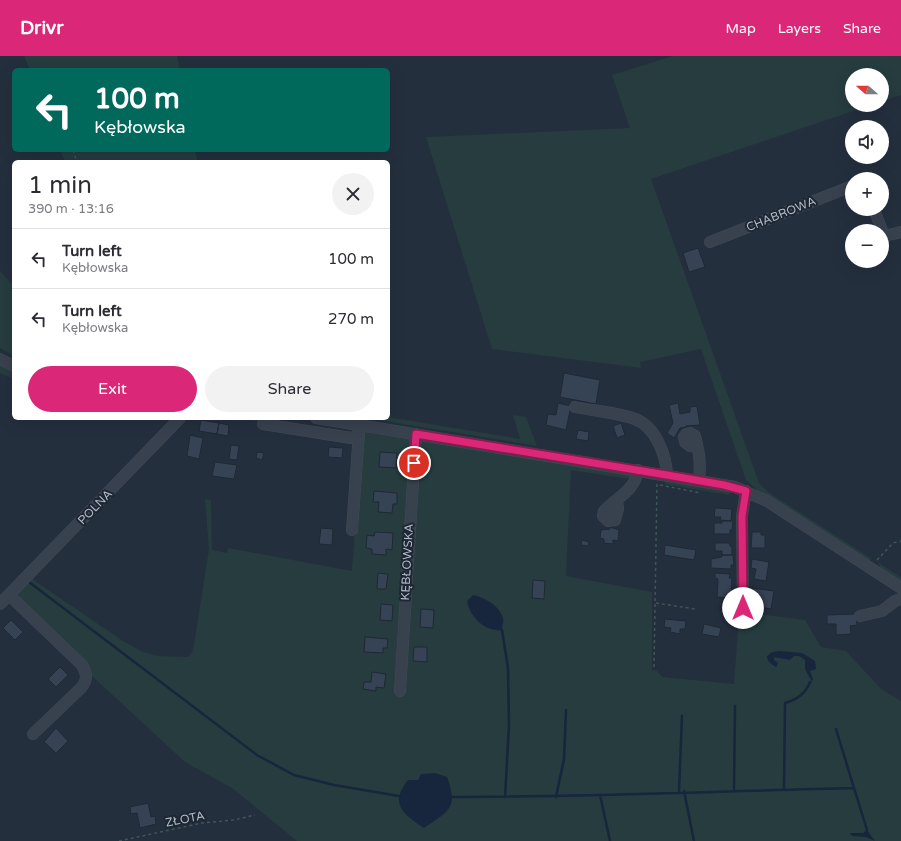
<!DOCTYPE html>
<meta charset="utf-8">
<style>
:root{--surface:#fff;--page:#f2f2f3;--text:#2b2b33;--muted:#7c7c81;--line:#e1e1e2;--accent:#db2777}
body{margin:0;font-family:"Varela Round",sans-serif;background:var(--page);color:var(--text);height:100vh;display:flex;flex-direction:column;font-size:15px;white-space:nowrap}
*{box-sizing:border-box;margin:0}
p{font-size:13px;color:var(--muted)}
.icon{flex:none;width:22px;height:22px;fill:none;stroke:currentColor;stroke-width:2;stroke-linecap:round;stroke-linejoin:round}
.map{position:relative;flex:1;overflow:hidden}
.sheet{position:absolute;left:12px;top:104px;width:378px;height:260px;display:flex;flex-direction:column;background:var(--surface);border-radius:6px;box-shadow:0 4px 16px #0002}
.sheet>*{flex:none}
.top-card{position:absolute;left:12px;top:12px;width:378px;height:84px;border-radius:6px;box-shadow:0 4px 16px #0002;background:#00695c;color:#fff;overflow:hidden}
.needle{width:26px;rotate:291deg}
.fabs{position:absolute;left:845px;top:12px;display:grid;gap:8px}
.fabs a{display:grid;place-items:center;width:44px;height:44px;border-radius:50%;background:var(--surface);box-shadow:0 4px 16px #0002;font-size:20px}
.pin{position:absolute;display:grid;place-items:center;width:34px;height:34px;color:#fff;margin:-17px;border:2px solid #fff;border-radius:50%;box-shadow:0 1px 4px #0007}
.me{position:absolute;width:44px;margin:-22px;rotate:0deg;stroke-linejoin:round;filter:drop-shadow(0 0 3px #0008)}
.turn{display:flex;align-items:center;gap:14px;height:84px;padding:0 16px;font-size:18px}
.turn .icon{width:52px;height:52px;stroke-width:2.5}
.turn b{display:block;font-size:28px;line-height:34px}
.round{display:grid;place-items:center;flex:none;width:42px;height:42px;border-radius:21px;background:var(--page)}
.headline{display:flex;align-items:center;justify-content:space-between;height:68px;padding:0 16px}
h1{font-size:24px;font-weight:600;line-height:30px}
.primary-button{display:flex;gap:8px;margin-top:auto;padding:8px 16px}
.primary-button a{flex:1;height:46px;border-radius:24px;background:var(--accent);color:#fff;font-size:16px;font-weight:600;line-height:46px;text-align:center}
.primary-button a+a{background:var(--page);color:var(--text)}
ul{padding:0;list-style:none}
li{display:flex;align-items:center;gap:12px;height:60px;padding:0 16px;border-top:1px solid var(--line)}
li div{flex:1}
li b{display:block;font-size:15px}
li em{font-style:normal}
header{display:flex;align-items:center;gap:24px;box-sizing:border-box;height:56px;padding:0 20px;background:var(--accent);color:#fff}
header strong{font-size:19px}
nav{display:flex;gap:22px;margin-inline-start:auto;font-size:14px}
.map>svg:first-child{display:block}
.green{fill:#263c3f}
.water{fill:#17263c}
.lines{fill:none;stroke-linecap:round;stroke-linejoin:round}
.stream{stroke:#17263c;stroke-width:2.5}
.building{fill:#364354;stroke:#1f2835}
.minor-casing{stroke:#414a57;stroke-width:12}
.path{stroke:#3f5557;stroke-width:1.5;stroke-dasharray:3 3;stroke-linecap:butt}
.minor{stroke:#38414e;stroke-width:11}
.route-casing{stroke:#8e194d;stroke-width:10}
.route{stroke:#db2777;stroke-width:7}
.labels{text-anchor:middle;dominant-baseline:central;stroke-width:4;stroke-linejoin:round;paint-order:stroke}
.street-label{font-size:12px;fill:#b4bcc9;stroke:#1d2633}
</style>
<header>
<strong>Drivr</strong>
<nav><a>Map</a><a>Layers</a><a>Share</a></nav>
</header>
<div class="map">
<svg width="901" height="785" viewBox="0 0 901 785">
<rect width="100%" height="100%" fill="#242f3e"/>
<path class="green" d="M24,0H177L180,14H30Z
M673,0H901V39L882,45V19H852V49H871L651,123L759,427L768,436L872,503L867,504L757,434L746,424L701,293L640,306L641,312L492,293L426,81L630,72L612,19Z
M60,94H195L198,106H65Z
M0,215L14,230V300L0,292Z
M0,308L14,315V323L0,317Z
M513,359L526,361L537,390L366,362L388,361L520,383Z
M249,362H257L355,376L353,379L248,364Z
M362,376L633,418L630,423L571,414L566,520L652,536V614L657,615L662,621L734,628L739,561L746,556L805,564L821,591L846,595L881,633L901,645V785H297L232,732L185,706L10,544L32,523L123,585L143,596L157,600L188,601L193,595L209,493L205,443L211,444L212,494L227,497L228,492L352,515Z
M666,425H673L730,434L729,439L664,428Z
M879,507L901,521V526L880,512Z"/>
<path class="water" d="M473,539C485,542 499,549 503,562C504,565 502,571 502,574C485,576 470,561 467,545Z
M780,595L802,597L815,605L816,613L810,615L813,623L812,626L805,613V604L799,600H794L790,604L774,601V604L778,607L777,610L776,611C771,608 767,605 767,600L772,596Z
M435,717L447,721C459,753 448,755 424,772C403,758 389,748 408,724H418L421,718Z
M867,774L875,785L866,781L852,780L850,777H863Z"/>
<g class="lines">
<path class="stream" d="M29,526L257,699L294,719L334,729L399,740
M502,574L508,612L509,670L505,741
M854,732L867,774
M784,733L785,647C796,644 806,637 810,626
M734,734L735,650
M679,735L682,660
M684,735L694,785
M600,739L610,785
M452,741C586,741 720,735 854,732L836,673
M556,741L564,703L566,654"/>
</g>
<path class="building" d="M698,192L705,211L689,216L683,197Z
M564,317L600,324L596,348L560,341Z
M558,347L571,350L566,374L546,369L548,358L556,359Z
M678,347L680,358L690,356V351L697,350L700,369L686,370V371L680,372L674,382L667,377L673,367L669,349Z
M201,364L219,367L217,378L199,375Z
M219,367L229,369L228,380L217,378Z
M621,367L625,379L617,382L613,370Z
M578,374L589,376L588,385L576,383Z
M190,379L203,382L199,403L187,400Z
M231,389L239,390L237,404L229,403Z
M329,391L343,392L342,402L328,401Z
M257,396L264,397L262,404L256,402Z
M380,396L397,397L396,412L379,411Z
M215,406L237,409L234,423L212,420Z
M374,435L397,437V448H393L392,457L378,456L379,446H373Z
M715,452L732,453L731,465L720,464L721,461H714Z
M722,465H733L732,474H730V478H714V467H722Z
M610,471L619,474L618,485L613,484V488L604,487V483L600,482L601,474L610,473Z
M321,472L333,473L332,489L319,488Z
M375,476L393,477L392,494L386,493V499L372,498V493L366,492L367,479L374,480Z
M752,476H761V479H765V492H751Z
M582,484L589,486L588,490L581,489Z
M715,487H730V490L732,491V499H722V495H715Z
M665,489L696,494L694,504L664,499Z
M722,499H733L734,509H731V513L711,512V503L722,501Z
M752,503L769,506L766,525L754,523L756,513L751,512Z
M378,517L388,518L386,533H377Z
M715,517L730,518L729,522H732L731,542L717,541L718,523L715,522Z
M533,524L545,525L544,543L532,542Z
M752,532L774,535L771,553L754,550L756,541H751Z
M381,548L393,549L392,565L380,564Z
M421,553L434,554L433,572L420,571Z
M856,558L857,569L850,570L851,578L836,579V568H827V559Z
M665,563L686,565L685,573H680V578L670,576L671,572L664,571Z
M11,564L23,576L15,584L3,572Z
M704,568L721,572L719,581L702,578Z
M365,581L388,583L387,592H383V597L364,596Z
M414,591H427V606L413,605Z
M60,611L68,619L56,631L48,623Z
M372,616L386,618L384,632L376,631V635L363,633L364,626H371Z
M56,672L68,685L56,697L44,686Z
M148,747L151,761L155,760L156,768L140,772L137,757L131,758L130,751Z"/>
<g class="lines">
<defs>
<path id="minor" d="M874,153L884,180L901,176
M710,186L852,130
M0,303L14,310
M575,351C594,355 616,356 635,363C656,371 666,399 667,419
M316,362L735,431L767,445L901,532
M263,368L351,382L355,381L363,369
M695,388L690,390L685,386L684,381L686,378L690,377L695,380C699,397 701,404 699,425
M617,445L618,453L615,464L608,465L603,460L604,455C617,441 635,435 638,414
M352,474L359,377
M9,539L82,609C87,619 88,623 81,632L33,678
M0,548L180,362
M743,552L742,460L746,435
M860,560L882,555L895,545L901,543
M400,635L416,378"/>
</defs>
<use href="#minor" class="minor-casing"/>
<path class="path" d="M73,94L77,106
M660,429L701,437
M877,504L893,487L901,485
M656,547L695,553
M654,611L657,427
M119,785L202,767L234,764L255,759"/>
<use href="#minor" class="minor"/>
</g>
<g class="lines">
<defs>
<path id="route" d="M414,407L416,378L667,419L724,429L746,435L742,460L743,552"/>
</defs>
<use href="#route" class="route-casing"/>
<use href="#route" class="route"/>
</g>
<g class="labels">
<g class="street-label">
<text transform="translate(781 158) rotate(-22)">CHABROWA</text>
<text transform="translate(95 451) rotate(-46)">POLNA</text>
<text transform="translate(407 506) rotate(-87)">KĘBŁOWSKA</text>
<text transform="translate(185 763) rotate(-11)">ZŁOTA</text>
</g>
</g>
</svg>
<div class="fabs">
<a><svg class="needle" viewBox="-14 -14 28 28"><path d="M0-13l5 13h-10z" fill="#e53935"/><path d="M0 13l5-13h-10z" fill="#7c7c81"/></svg></a>
<a><svg class="icon" aria-label="sound" viewBox="0 0 24 24"><path d="M4 9h4l5-4v14l-5-4H4zM17 9q2 3 0 6"/></svg></a>
<a>+</a>
<a>−</a>
</div>
<div class="pin" style="left:414px;top:407px;background:#d93025"><svg class="icon" aria-label="arrive" viewBox="0 0 24 24"><path d="M6 21V4h12l-3 4 3 4H6"/></svg></div>
<svg class="me" style="left:743px;top:552px" viewBox="-20 -20 40 40"><circle r="19" fill="#fff"/><path d="M0-13L10 11 0 6-10 11z" fill="#db2777"/></svg>
<div class="top-card">
<div class="turn"><svg class="icon" aria-label="left" viewBox="0 0 24 24"><path d="M17 20v-9H6M10 6l-5 5 5 5"/></svg><div><b>100 m</b>Kębłowska</div></div>
</div>
<section class="sheet">
<div class="headline"><div><h1>1 min</h1><p>390 m · 13:16</p></div><a class="round"><svg class="icon" aria-label="close" viewBox="0 0 24 24"><path d="M6 6l12 12M18 6L6 18"/></svg></a></div>
<ul>
<li><svg class="icon" aria-label="left" viewBox="0 0 24 24"><path d="M17 20v-9H6M10 6l-5 5 5 5"/></svg><div><b>Turn left</b><p>Kębłowska</p></div><em>100 m</em></li>
<li><svg class="icon" aria-label="left" viewBox="0 0 24 24"><path d="M17 20v-9H6M10 6l-5 5 5 5"/></svg><div><b>Turn left</b><p>Kębłowska</p></div><em>270 m</em></li>
</ul>
<div class="primary-button"><a>Exit</a><a>Share</a></div>
</section>
</div>
